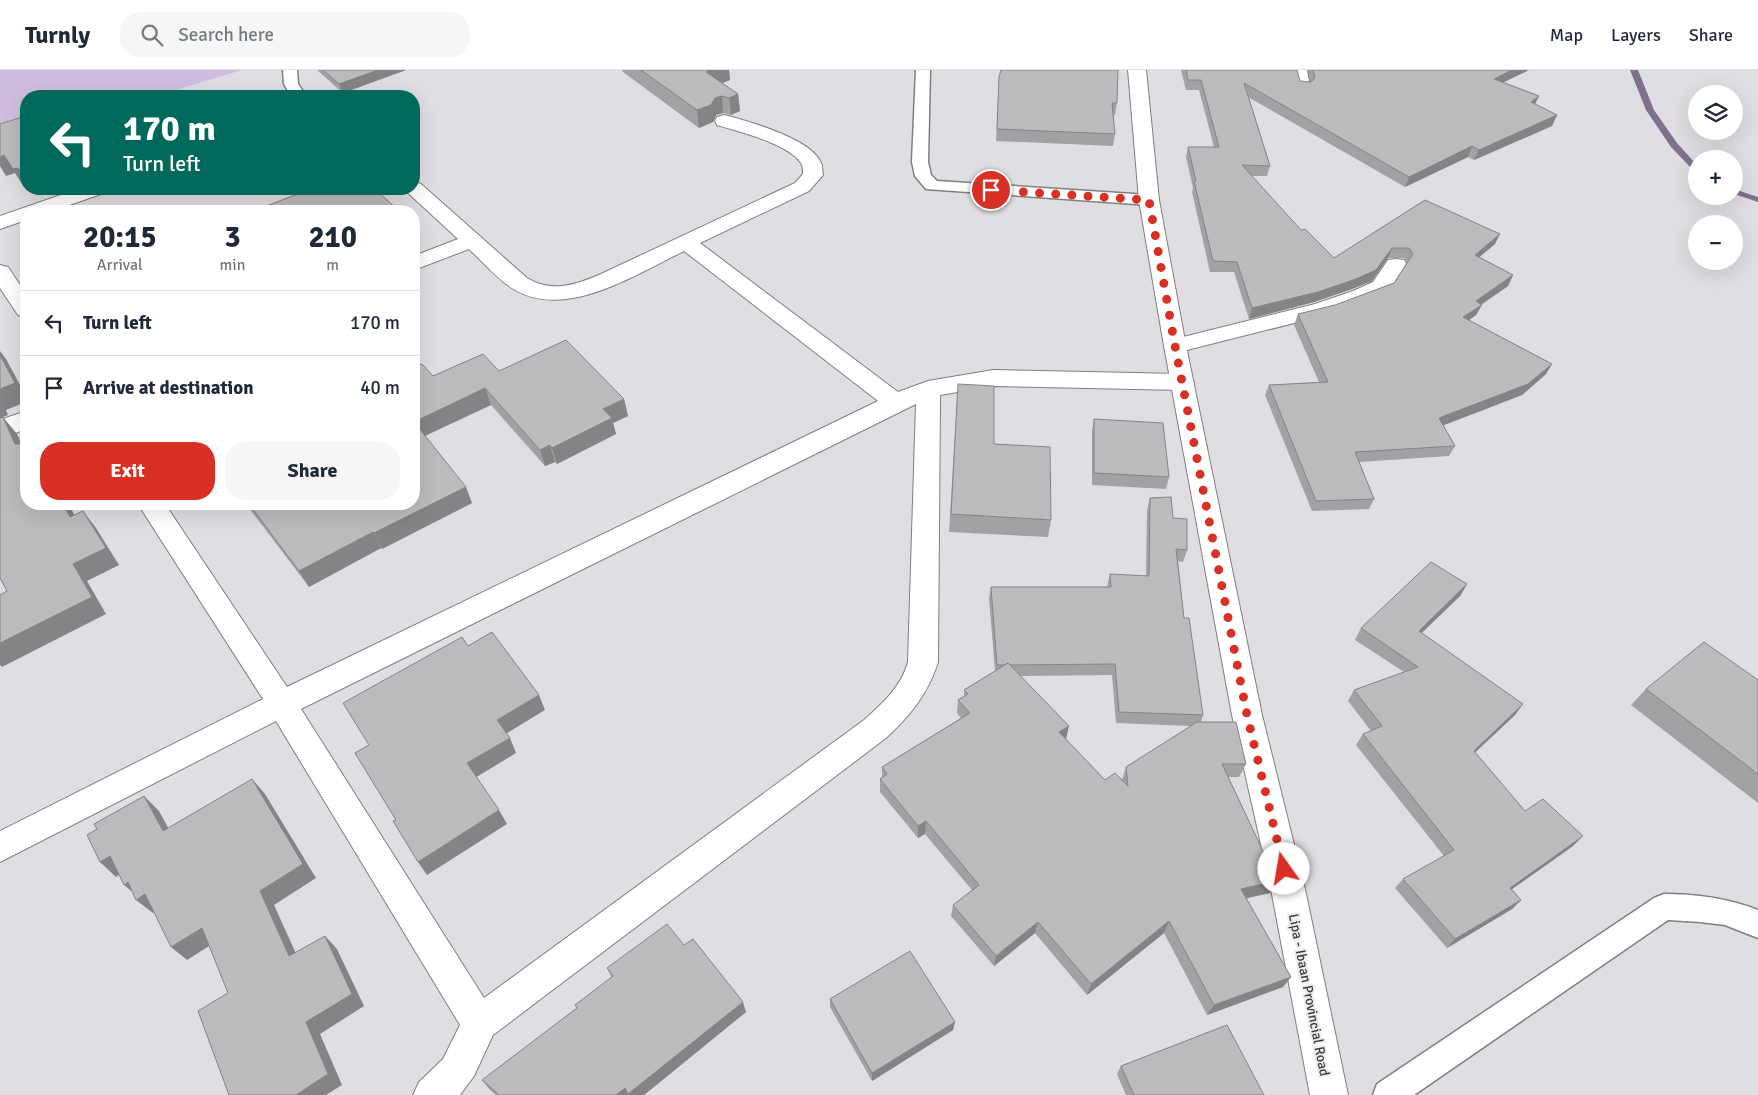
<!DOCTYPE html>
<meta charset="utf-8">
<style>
:root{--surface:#fff;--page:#f6f6f7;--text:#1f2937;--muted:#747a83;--line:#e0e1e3;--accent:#d93025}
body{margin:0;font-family:Signika,sans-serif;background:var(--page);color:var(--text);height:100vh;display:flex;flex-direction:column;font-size:19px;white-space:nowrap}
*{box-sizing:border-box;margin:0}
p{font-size:16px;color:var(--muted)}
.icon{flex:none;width:28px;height:28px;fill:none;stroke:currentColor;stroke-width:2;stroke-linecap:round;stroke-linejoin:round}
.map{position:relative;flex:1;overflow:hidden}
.sheet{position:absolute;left:20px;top:135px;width:400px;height:305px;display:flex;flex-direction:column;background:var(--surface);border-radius:20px;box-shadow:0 5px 20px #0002}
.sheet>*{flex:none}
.banner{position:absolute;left:20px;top:20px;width:400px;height:105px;border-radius:20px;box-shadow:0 5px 20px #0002;background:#00695c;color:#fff;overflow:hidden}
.buttons{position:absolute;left:1688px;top:15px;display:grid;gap:10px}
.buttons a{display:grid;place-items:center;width:55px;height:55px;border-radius:50%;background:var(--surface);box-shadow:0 5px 20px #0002;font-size:25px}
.pin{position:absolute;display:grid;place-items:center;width:42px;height:42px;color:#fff;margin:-21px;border:2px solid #fff;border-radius:50%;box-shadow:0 1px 5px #0007}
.me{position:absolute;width:55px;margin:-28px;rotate:347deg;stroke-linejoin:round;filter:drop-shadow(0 0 4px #0008)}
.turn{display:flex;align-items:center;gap:18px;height:105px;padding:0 20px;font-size:22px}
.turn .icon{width:65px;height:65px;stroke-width:2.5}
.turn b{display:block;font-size:35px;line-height:42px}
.eta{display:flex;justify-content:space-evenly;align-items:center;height:85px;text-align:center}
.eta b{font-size:30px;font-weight:800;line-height:35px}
.primary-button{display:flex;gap:10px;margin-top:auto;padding:10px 20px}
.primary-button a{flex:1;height:58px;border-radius:20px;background:var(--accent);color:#fff;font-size:20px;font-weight:800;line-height:58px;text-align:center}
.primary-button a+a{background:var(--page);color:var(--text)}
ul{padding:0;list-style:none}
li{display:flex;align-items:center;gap:15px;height:65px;padding:0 20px;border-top:1px solid var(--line)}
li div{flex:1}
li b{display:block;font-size:19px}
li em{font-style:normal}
header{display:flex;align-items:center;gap:30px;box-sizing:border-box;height:70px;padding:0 25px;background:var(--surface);border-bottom:1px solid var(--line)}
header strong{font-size:24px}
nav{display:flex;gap:28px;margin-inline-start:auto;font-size:18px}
.search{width:350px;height:45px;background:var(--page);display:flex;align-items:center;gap:12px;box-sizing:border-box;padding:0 18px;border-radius:20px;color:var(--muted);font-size:19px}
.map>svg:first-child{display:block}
.green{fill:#d0bee0}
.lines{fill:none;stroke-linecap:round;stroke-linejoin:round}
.stream{fill:#7f718b;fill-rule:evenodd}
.service-casing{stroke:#7f7e81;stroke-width:3}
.minor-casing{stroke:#7f7e81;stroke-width:2}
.secondary-casing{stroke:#7f7e81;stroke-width:2}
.service{fill:#fff;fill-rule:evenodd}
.minor{fill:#fff;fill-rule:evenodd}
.secondary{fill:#fff;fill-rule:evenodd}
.wall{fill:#a3a1a3;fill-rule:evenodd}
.shaded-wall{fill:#848385}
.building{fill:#bdbbbe;stroke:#848385}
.route{stroke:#d93025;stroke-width:9;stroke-dasharray:0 16.2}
.labels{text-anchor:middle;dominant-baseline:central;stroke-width:4;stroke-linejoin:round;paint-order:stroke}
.street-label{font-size:14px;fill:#3b3b3c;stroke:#edebef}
</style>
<header>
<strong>Turnly</strong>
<div class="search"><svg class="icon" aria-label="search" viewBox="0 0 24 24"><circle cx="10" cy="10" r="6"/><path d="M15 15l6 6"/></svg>Search here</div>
<nav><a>Map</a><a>Layers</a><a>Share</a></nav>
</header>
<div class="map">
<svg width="1758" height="1025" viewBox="0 0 1758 1025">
<rect width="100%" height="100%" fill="#e0dee2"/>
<path class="green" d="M0,0H242L156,26H26V66L0,74Z"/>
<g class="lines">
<path class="stream" d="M1630,0H1638L1654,40L1677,73L1696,94V100H1693L1671,77L1646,40Z
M1734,119L1758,127V132L1734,124Z"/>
<defs>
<path id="service" d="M283,0H297L298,14L306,26H291L284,14Z
M916,0H930L928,92L931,105L937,111L1149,125L1155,126L1157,130L1155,134L1149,135L926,119L915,106L912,92Z
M1293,0H1307L1310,17L1308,20H1298Z
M1664,824C1697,824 1727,828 1758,840V868L1725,855L1700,852L1668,850L1414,1025H1373L1377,1014L1654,828Z"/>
<path id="minor" d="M724,45C748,51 812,69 821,93C823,96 822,101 823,105L809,121L700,173L898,322L928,311L993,300L1182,304L1190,306L1194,312L1190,318L1182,320L993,316L940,325L938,592C928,624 910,646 886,668L493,965L474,1006L460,1025H413L419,1012L443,989L460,955L276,651L0,792V761L263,629L138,434H165L287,617L878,331L684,181C636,204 567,250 515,220C498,210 483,192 469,179L414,200V186L458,169L407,122L405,119H414V112L421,114L527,208C552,223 576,215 601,204L795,113L803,104C803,100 803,96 801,93C787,73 740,62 717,55L715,51L717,47ZM916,334L908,592C901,617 883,633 864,650L484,928L301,639Z
M78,119H107L104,123L52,141H26V150L0,159V146Z
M1396,189L1404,190L1407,195L1389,222L1369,231L1330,244L1175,283L1167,281L1164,276L1167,271L1315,234L1353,221L1373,212L1388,190Z
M0,195L8,197L26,224V247L18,245L0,218Z
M26,341V359L0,369V350Z"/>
<path id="secondary" d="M1128,0H1146L1159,130L1186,276L1262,645L1305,819L1348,1025H1310L1271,819L1232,645L1164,276L1139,130Z"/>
</defs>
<use href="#service" class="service-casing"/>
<use href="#minor" class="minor-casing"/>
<use href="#secondary" class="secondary-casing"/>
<use href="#service" class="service"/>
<use href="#minor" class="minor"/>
<use href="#secondary" class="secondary"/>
</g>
<path class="wall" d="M317,0H406L343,23Z
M622,0H729L730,10L722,13L738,24L740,41L731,45L723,43L716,45L713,52L699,58L623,2Z
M1181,0H1297L1300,11L1310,12L1308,0H1529L1503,12L1539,26L1535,34L1557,45L1552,56L1474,90L1468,87L1405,117L1248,27L1270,96L1267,106H1251L1301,160L1334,188L1425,130L1495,174L1479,187L1513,205L1508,216L1481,235L1476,245L1469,250L1552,294L1546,304L1522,325L1443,355L1455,376L1449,386L1359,392L1374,429L1369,439L1312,441L1265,325L1269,315L1319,312L1294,255L1298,244L1335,235L1394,213L1407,192L1404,188H1388L1372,211L1352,219L1314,232L1249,249L1234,202H1210L1192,122L1193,118L1186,87L1188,77H1214L1199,20H1186Z
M999,7L1117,33L1115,45H1113L1115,64L1113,76L996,71Z
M499,301L624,329L628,346L613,353L616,364L557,394L555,392L545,396L491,335L425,366L472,433L382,479L381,478L309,517L246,434H414L433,306Z
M958,314L994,374L1051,450L1048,467L949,462Z
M1094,349L1169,407L1166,419L1092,415V361Z
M1150,428L1173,448L1187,480L1183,492L1178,491L1184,548L1203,645L1201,652L1246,694L1239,707H1228L1277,811L1270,823L1246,828L1291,907L1283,917L1207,945L1164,863L1087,925L1035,863L994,896L951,846L953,835L972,820L925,764L918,768L880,722V709L882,707V697L961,648L957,643L958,630L964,626V620L995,601L989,528L991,517H1107L1110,504L1146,506L1147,440ZM1112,605L1116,653L1191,656L1126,697L1122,710H1105L1066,669L1021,606Z
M1467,514L1460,526L1422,563L1515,645L1475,682L1525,741L1573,776L1512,819L1521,830L1512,839L1447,878L1395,818L1403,809L1444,786L1356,675L1363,664L1371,661L1348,631L1354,620L1404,602L1355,570L1361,558Z
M1758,610V733L1631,635L1646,619Z
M684,875L746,942L644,1025H496L490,1020L482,1010L577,938L612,908L607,898Z
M830,929L955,952L953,960L872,1011L830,937Z
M1121,996L1264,1025H1126L1117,1004Z"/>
<path class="shaded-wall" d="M378,0H406L343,23L339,14Z
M710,0H729L730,10L708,19L706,2Z
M1512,0H1529L1490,19L1494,9Z
M738,24L740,41L731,45L729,28Z
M722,26L723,43L716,45L713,52L699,58L697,40L715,28Z
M1539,26L1534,36L1531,32Z
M1557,45L1552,56L1474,90L1479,80Z
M1472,76L1468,87L1405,117L1409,107Z
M4,85L18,98L26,97V116L24,117L15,103L6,106L0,96V87Z
M414,156L420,173L414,176Z
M1500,164L1495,174L1470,195L1475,185Z
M1392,178L1388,188L1372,211L1352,219L1314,232L1249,249L1252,238Z
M1513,205L1508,216L1470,242L1476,231Z
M1482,235L1476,245L1458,258L1463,247Z
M0,281L6,289L26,326V332L6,340L8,345L3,347L17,364L26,384L15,374L0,348Z
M1552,294L1546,304L1522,325L1434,359L1439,348Z
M485,318L491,335L420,368L414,352Z
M624,329L628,346L613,353L616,364L557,394L552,378L603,339Z
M550,375L555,392L545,396L540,380Z
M466,417L472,433L382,479L374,463Z
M63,434H69L84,465L70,447Z
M83,441L96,458L119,495L87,511L106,544L2,597L0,595V573L73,494Z
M373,462L381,478L309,517L299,501Z
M1467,514L1460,526L1412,572L1419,561Z
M539,625L545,640L504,665L497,650Z
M1523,634L1515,645L1466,691L1474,681Z
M1069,656L1066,669L1059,662Z
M510,668L516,683L475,708L467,693Z
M252,709L265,724L316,808L274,835L303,899L289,886L260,821Z
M144,726L159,741L178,776L163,761Z
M499,740L507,754L427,805L418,792Z
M926,751L925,764L918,768V756Z
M1583,766L1573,776L1501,827L1510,818Z
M110,786L126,800L116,807L100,792Z
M1277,811L1270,823L1234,831L1241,819Z
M128,812L145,824L161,838L153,843L136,830L140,828L124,815Z
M1521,830L1512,839L1447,878L1455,869Z
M1169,851L1164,863L1087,925L1091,914Z
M1038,852L1035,863L994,896L996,886Z
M202,858L217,871L187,890L171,877Z
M325,866L337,879L364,936L320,964L342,1015L326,1025H296L306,952Z
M1291,907L1283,917L1207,945L1214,935Z
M743,932L746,942L644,1025H629L628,1024Z
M955,952L953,960L872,1011V1003Z
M625,1018L628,1025H616Z"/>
<path class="building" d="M323,0H378L339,14Z
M641,0H710L706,2L738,24L729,28L722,26L715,28L711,35L697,40Z
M1001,0H1118L1117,33H1112L1115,64L997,59L999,7Z
M1186,0H1297L1300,11L1311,12L1315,8L1313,0H1512L1494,9L1539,26L1531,32L1557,45L1479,80L1472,76L1409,107L1244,13L1270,96L1242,95L1301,160L1305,159L1334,188L1425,130L1500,164L1475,185L1513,205L1476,231L1482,235L1463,247L1552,294L1528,314L1439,348L1455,376L1355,382L1374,429L1316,431L1269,315L1328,312L1298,244L1335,235L1394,213L1413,184L1409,178H1392L1376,200L1356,209L1318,222L1252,238L1237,192L1213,191L1194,111H1196L1188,77H1219L1201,10H1188Z
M26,46V97L19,100L18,98L13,99L4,85L0,87V54Z
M311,119H375L399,141H253Z
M566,270L624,329L603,339L612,348L552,378L550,375L540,380L485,318L414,352V297L422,294L433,306L483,284L499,301Z
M0,285L15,313L0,319Z
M958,314L994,316V374L1050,377L1051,450L951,444Z
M3,347L15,374H26V434H63L70,447L83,441L106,478L73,494L92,527L0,573V525L7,521L0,508V348Z
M1094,349L1163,353L1169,407L1094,403Z
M414,352L466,417L374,463L373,462L299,501L249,434H414Z
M1171,427L1173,448L1187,449V480L1176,479L1184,548H1189L1203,645L1119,642L1115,594L1010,595L1008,593L1005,595H997L991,517H1111L1110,504L1149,506L1150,428Z
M1431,492L1467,514L1419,561L1523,634L1474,681L1525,741L1543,729L1583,766L1510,818L1521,830L1455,869L1403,809L1454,780L1363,664L1382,656L1354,620L1418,597L1361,558Z
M492,562L539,625L497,650L510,668L467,693L499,740L418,792L393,751L396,750L355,683L369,675L343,633L462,567L468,576Z
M1704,572L1758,610V704L1646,619Z
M1008,593L1069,656L1059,662L1105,710L1115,703L1128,716L1126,697L1197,652H1236L1246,694H1222L1277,811L1241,819L1291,907L1214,935L1169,851L1091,914L1038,852L996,886L953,835L979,815L926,751L918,756L880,709L887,704L882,697L970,643L958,630L968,624L964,620Z
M252,709L303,794L260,821L289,886L325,866L352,924L306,952L328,1004L296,1025H229L198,941L228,923L202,858L171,877L145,824L136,830L128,812L124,815L110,786L100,792L87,765L97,759L94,754L144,726L163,761Z
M667,854L684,875L693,869L743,932L628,1024L625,1018L616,1025H499L482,1010L577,938L575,935L613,906L607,898Z
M910,881L955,952L872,1003L830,929Z
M1227,955L1264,1025H1134L1121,996Z"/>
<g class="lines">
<path class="route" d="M991,120L1149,130L1175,276L1247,645L1284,799"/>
</g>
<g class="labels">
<g class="street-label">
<text transform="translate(1309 925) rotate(79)">Lipa - Ibaan Provincial Road</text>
</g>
</g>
</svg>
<div class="buttons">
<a><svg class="icon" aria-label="layers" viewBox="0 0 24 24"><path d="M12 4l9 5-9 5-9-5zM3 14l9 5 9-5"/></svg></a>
<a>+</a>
<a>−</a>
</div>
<div class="pin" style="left:991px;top:120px;background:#d93025"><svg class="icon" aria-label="arrive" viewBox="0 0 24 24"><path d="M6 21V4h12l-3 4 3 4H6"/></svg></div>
<svg class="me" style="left:1284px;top:799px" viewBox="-20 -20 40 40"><circle r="19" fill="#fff"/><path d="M0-13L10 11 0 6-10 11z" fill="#d93025"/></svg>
<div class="banner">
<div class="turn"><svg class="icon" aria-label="left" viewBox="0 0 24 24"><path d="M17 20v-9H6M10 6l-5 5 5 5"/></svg><div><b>170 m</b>Turn left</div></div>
</div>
<section class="sheet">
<div class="eta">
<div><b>20:15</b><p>Arrival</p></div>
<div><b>3</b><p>min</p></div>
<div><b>210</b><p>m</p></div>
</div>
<ul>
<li><svg class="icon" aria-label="left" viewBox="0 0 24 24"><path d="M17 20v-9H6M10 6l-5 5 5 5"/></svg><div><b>Turn left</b></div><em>170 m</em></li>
<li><svg class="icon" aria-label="arrive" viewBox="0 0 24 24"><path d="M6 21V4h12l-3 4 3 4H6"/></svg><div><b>Arrive at destination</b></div><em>40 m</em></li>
</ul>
<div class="primary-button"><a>Exit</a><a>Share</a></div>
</section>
</div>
